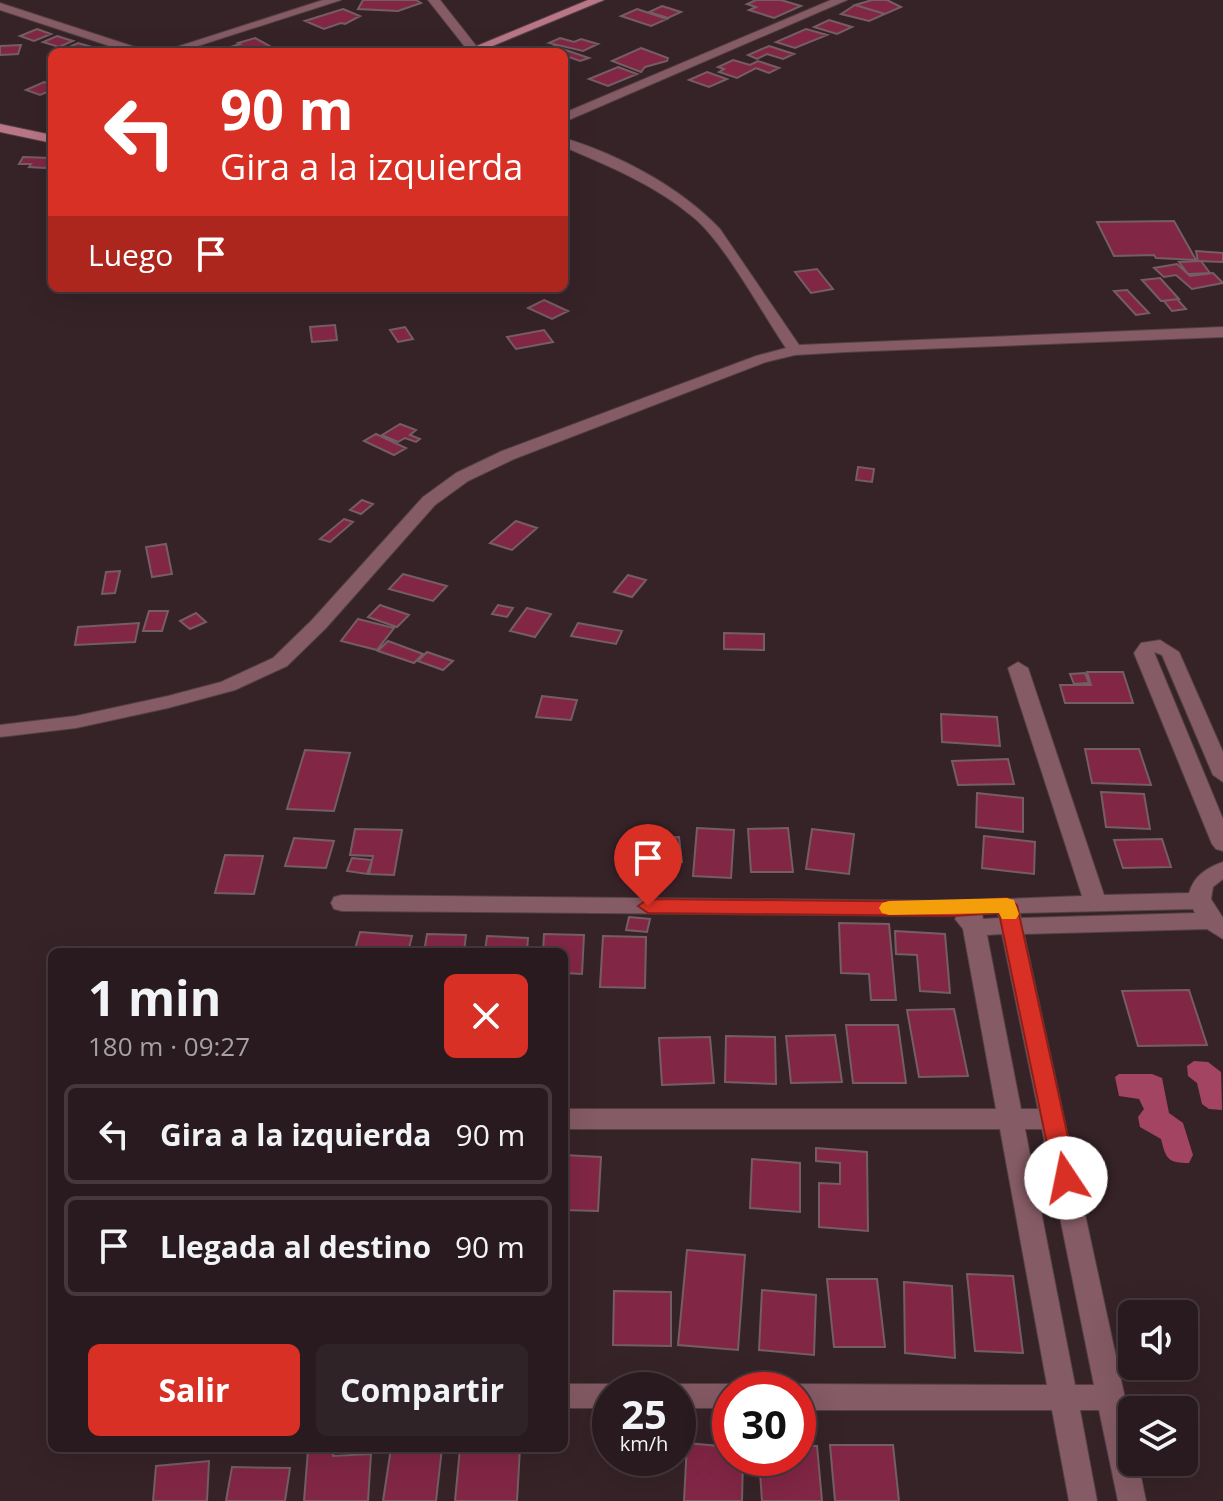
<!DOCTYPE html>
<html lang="es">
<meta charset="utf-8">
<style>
:root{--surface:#281a1e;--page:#302327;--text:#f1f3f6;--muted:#a5a1a4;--line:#44383c;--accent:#d93025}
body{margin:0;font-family:"Open Sans",sans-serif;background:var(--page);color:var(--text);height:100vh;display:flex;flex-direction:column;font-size:30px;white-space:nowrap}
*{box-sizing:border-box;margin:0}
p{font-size:26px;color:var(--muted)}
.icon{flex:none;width:44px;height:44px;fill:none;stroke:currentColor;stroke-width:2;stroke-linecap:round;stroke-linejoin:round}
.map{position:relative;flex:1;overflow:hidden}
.panel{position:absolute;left:48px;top:948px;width:520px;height:504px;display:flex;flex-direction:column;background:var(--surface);border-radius:12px;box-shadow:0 8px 32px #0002,0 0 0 2px var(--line)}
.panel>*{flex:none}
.top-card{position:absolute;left:48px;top:48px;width:520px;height:244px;border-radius:12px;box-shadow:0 8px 32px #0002,0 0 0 2px var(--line);background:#d93025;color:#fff;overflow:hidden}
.fabs{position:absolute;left:1118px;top:1300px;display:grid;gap:16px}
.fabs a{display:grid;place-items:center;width:80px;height:80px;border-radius:12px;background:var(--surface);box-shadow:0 8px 32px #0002,0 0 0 2px var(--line);font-size:40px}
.speed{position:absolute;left:592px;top:1372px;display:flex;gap:16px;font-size:40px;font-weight:700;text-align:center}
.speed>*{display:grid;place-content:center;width:104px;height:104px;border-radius:50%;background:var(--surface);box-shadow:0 8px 32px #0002,0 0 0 2px var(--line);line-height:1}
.speed small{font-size:20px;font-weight:400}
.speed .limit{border:12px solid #d22;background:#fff;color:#111}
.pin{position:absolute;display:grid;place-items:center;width:68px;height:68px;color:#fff;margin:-82px -34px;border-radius:50% 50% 50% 0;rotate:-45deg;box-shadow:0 0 8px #0007}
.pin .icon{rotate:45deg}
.me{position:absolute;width:88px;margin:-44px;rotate:349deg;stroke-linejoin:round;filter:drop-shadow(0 0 6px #0008)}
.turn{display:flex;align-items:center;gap:28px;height:168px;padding:0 40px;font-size:36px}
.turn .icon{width:104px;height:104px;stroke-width:2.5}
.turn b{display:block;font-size:56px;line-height:68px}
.then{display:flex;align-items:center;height:76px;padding:0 40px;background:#0003;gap:16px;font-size:30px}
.round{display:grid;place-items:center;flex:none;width:84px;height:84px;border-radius:12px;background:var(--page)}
.overview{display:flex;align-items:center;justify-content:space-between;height:136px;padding:0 40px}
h1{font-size:48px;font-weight:700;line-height:60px}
.primary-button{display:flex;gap:16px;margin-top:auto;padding:16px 40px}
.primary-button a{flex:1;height:92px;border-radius:12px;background:var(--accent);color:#fff;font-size:32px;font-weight:700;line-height:92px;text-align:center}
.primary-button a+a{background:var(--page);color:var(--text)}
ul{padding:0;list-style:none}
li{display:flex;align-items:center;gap:24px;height:100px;margin:0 16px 12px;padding:0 24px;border:4px solid var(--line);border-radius:12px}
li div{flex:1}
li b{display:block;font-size:30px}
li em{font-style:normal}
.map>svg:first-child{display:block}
.water{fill:#a34562}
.building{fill:#822646;stroke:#745e63;stroke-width:2}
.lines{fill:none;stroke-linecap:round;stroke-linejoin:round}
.street-casing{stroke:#524044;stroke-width:2}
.secondary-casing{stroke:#524044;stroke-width:2}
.street{fill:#855b65;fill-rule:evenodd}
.secondary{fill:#b97687;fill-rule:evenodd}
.route{fill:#d93025;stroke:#8d1f18;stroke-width:2}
.slow{fill:#f59e0b}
</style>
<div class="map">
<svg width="1223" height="1501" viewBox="0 0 1223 1501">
<rect width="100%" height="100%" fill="#362328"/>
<path class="water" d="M1194,1061L1208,1062L1221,1072L1222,1110L1209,1109L1202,1104L1197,1083L1188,1076L1187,1066Z
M1119,1074H1152L1162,1078L1169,1113L1183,1123L1193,1155L1189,1163C1168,1163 1166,1159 1161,1139L1140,1127L1138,1117L1144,1109L1139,1099L1119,1096L1115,1077Z"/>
<path class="building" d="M363,0H416L421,3L398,11L358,9Z
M756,0H781L801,6L774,18L749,10L756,7L747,4Z
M872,0H887L901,7L885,14L855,5Z
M855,5L885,14L869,21L841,14Z
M662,6L681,12L668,18L649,12Z
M343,9L360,16L345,24L341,23L324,29L305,21Z
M637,9L667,19L651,26L621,16Z
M829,20L852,27L837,34L814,27Z
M37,29L51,34L34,41L20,36Z
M806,29L827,35L795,48L776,42Z
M57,36L73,41L59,47L43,42Z
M255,38L277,50L215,52L240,44L238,43Z
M560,38L574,42L581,39L598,44L583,51L549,43Z
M78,43L99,49L93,52L65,49Z
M21,45L18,54L0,55V46Z
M554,46L589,58L580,61L569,57L564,60V52H542Z
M769,46L794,54L783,59L767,54L757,59L748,55Z
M641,48L668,58L667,61L645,67L641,72L612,61Z
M733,60L750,65L758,61L779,68L769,73L756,68L737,78L719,72L724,69L718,67Z
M618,67L637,74L608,86L589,79Z
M707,72L727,79L709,87L689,80Z
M44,82L52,85V90L40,95L26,90Z
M23,157L52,158V164L45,168L29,167L31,164H19Z
M1174,221L1196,260L1156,258L1154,255L1114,256L1097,222Z
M1196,251L1223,253V262L1198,261Z
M1201,261L1210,273L1188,274L1179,262Z
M1177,264L1190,276L1213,273L1223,283L1192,289L1176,275L1164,277L1154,268Z
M817,269L833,289L811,293L795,272Z
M1160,278L1179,299L1161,301L1142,280Z
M1127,290L1149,313L1136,315L1114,291Z
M1177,299L1186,309L1172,311L1164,301Z
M544,300L568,311L552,319L528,308Z
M335,325L337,340L312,342L310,327Z
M405,327L413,339L398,342L390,330Z
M544,330L553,342L516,349L507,337Z
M400,424L416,430L410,435L420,439L416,442L405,438L398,442L382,435Z
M376,434L406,448L394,455L364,441Z
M858,467L874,469L872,482L856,480Z
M362,500L373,504L361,514L350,510Z
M344,519L353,522L330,542L320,539Z
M516,521L537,528L512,550L490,543Z
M166,544L172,574L152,577L146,547Z
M120,571L115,593L102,594L106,572Z
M403,574L447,586L433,601L389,589Z
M628,575L646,580L632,597L614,592Z
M380,605L409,615L397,627L368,617Z
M498,605L513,608L507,617L492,614Z
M527,608L551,614L535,637L510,631Z
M149,611H168L162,631H143Z
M196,613L206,622L190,629L180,621Z
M358,619L394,628L377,650L341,641Z
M139,623L135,642L75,645L78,627Z
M578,623L622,631L616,644L571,636Z
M724,633L764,634V650L724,649Z
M388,641L423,654L414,663L378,651Z
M427,652L453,661L443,670L418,661Z
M1087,672H1123L1133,703H1065L1060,685H1091Z
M1085,673L1089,683L1074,684L1070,674Z
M542,696L577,700L571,720L536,717Z
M941,714L997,717L1000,746L942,742Z
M1085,749H1139L1151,785L1092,783Z
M305,750L350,753L334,811L287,809Z
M1008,759L1014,784L958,785L952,761Z
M1101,792L1144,794L1150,829L1106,827Z
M977,793L1023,798V832L976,827Z
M697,828L734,830L731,878L693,876Z
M788,828L793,872H751L748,829Z
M355,829L402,830L394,875L369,874L373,856L350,855Z
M812,829L854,834L849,874L806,869Z
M984,836L1035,842L1034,874L982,868Z
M679,837L682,862L658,863L659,881H638L635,838Z
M294,838L334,841L326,868L285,866Z
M1162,839L1171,867L1123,868L1114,840Z
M225,855L263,856L254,894L215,893Z
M352,858L372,860L367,874L347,871Z
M629,917L650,919L647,932L626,930Z
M839,923L889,924L896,1000H871L869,974L841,973Z
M895,931L945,934L950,993L920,991L917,955L896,954Z
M360,932L412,936L408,952H354Z
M427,934L466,935L464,952H424Z
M544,934L584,935L582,974L564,973V952H543Z
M487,936L528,938L527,952H485Z
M603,936L646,937L645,988L600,987Z
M1189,990L1207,1045L1138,1046L1122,991Z
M954,1009L968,1076L919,1077L907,1010Z
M846,1025H898L906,1083H853Z
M835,1035L842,1082L791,1083L786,1036Z
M726,1036L775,1037L776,1084L725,1082Z
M710,1037L714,1083L662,1085L659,1038Z
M816,1148L867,1152L868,1231L819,1227V1183L840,1184V1163L816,1161Z
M564,1155L601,1157L598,1211L564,1210Z
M752,1159L800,1163V1212L750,1208Z
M687,1250L745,1255L738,1350L678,1345Z
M967,1274L1013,1276L1023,1353L975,1351Z
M827,1279H877L885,1347H834Z
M904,1282L952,1286L955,1358L905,1353Z
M762,1290L816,1295L814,1355L759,1350Z
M614,1291L671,1292V1346L613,1345Z
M687,1443L730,1447V1458H743L742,1501H684Z
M830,1445H893L899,1501H835Z
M798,1446H817L822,1501H762L759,1458H798Z
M391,1448H442L436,1501H383Z
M460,1448H520L517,1501H455Z
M334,1449L333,1456L371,1454L368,1501H304L308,1450Z
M209,1461L207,1501H153L156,1466Z
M232,1467L290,1468L285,1501H226Z"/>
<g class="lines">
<defs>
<path id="street" d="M323,0H341L179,52H161Z
M428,0H440L481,52H469Z
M831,0H847L564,122V113Z
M0,3L144,50L146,52H128L0,10Z
M564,138C620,155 680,187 720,229L799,345L1223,327V337L846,352L795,355L766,362L514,459L468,481L435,505L326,628L287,666L235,690L168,708L76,728L0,737V725L76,716L168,696L221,682L273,658L312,620L423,497L456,473L502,451L756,356L786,348C762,313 724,242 693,217C655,185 609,166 564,147Z
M1160,640L1179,652L1223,752V782L1213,775L1162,655L1154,652L1223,819V851L1216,849L1212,844L1134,653L1141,643Z
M1018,662L1028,668L1104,895L1189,893C1194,876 1206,868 1223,862V879L1213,887L1211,899L1223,918V939L1207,929L1024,934L1125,1398L1132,1434V1462H1138L1146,1501H1118L1099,1410H1080L1097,1501H1069L1052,1410H798V1390H787L798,1384L1047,1385L1000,1129H564V1109H996L963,929L955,919L957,916L342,911L334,909L331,903L334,897L342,895L954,901L1082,896L1008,668ZM1193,909L1195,913L1021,918L1020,913ZM998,913L999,918L983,919L982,914ZM1002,934L1038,1109H1021L987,935ZM1025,1129H1042L1094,1385H1075Z
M564,1384H610L621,1390H610V1408H564Z
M678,1384H730L741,1390H730V1408H678V1390H667Z"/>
<path id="secondary" d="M588,0H604L478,52H462Z
M0,124L52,135V143L0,132Z"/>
</defs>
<use href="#street" class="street-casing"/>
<use href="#secondary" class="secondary-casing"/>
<use href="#street" class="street"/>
<use href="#secondary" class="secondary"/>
</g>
<path class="route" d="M1007,898L1017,905L1077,1178L1074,1185L1066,1188L1058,1185L1054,1178L999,913L954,916L648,913L638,906L648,899L954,902Z"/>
<path class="slow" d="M1007,898L1014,900L1019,914L1016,919H1002L999,913L889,915L882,913L879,908L882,903L889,901Z"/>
</svg>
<div class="fabs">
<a><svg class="icon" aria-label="sound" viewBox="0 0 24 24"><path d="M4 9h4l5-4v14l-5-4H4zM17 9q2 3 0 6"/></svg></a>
<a><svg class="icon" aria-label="layers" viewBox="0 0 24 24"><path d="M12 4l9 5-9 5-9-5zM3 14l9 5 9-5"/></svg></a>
</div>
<div class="speed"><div>25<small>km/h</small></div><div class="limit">30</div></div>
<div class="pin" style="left:648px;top:906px;background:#d93025"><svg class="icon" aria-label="arrive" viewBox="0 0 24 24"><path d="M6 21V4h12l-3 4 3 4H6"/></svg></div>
<svg class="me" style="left:1066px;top:1178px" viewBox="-20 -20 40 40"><circle r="19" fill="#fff"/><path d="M0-13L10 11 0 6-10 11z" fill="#d93025"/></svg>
<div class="top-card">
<div class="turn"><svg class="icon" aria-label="left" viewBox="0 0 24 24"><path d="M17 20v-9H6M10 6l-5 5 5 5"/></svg><div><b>90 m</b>Gira a la izquierda</div></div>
<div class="then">Luego<svg class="icon" aria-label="arrive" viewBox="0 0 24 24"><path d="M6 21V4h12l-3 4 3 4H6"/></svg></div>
</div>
<section class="panel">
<div class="overview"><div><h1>1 min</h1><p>180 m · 09:27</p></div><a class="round" style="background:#d93025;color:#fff"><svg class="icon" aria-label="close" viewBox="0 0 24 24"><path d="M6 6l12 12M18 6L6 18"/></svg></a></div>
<ul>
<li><svg class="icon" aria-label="left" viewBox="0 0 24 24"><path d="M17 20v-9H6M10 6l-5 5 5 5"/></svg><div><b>Gira a la izquierda</b></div><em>90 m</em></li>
<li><svg class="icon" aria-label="arrive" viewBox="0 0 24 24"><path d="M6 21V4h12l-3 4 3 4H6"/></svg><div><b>Llegada al destino</b></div><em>90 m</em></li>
</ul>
<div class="primary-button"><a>Salir</a><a>Compartir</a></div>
</section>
</div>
